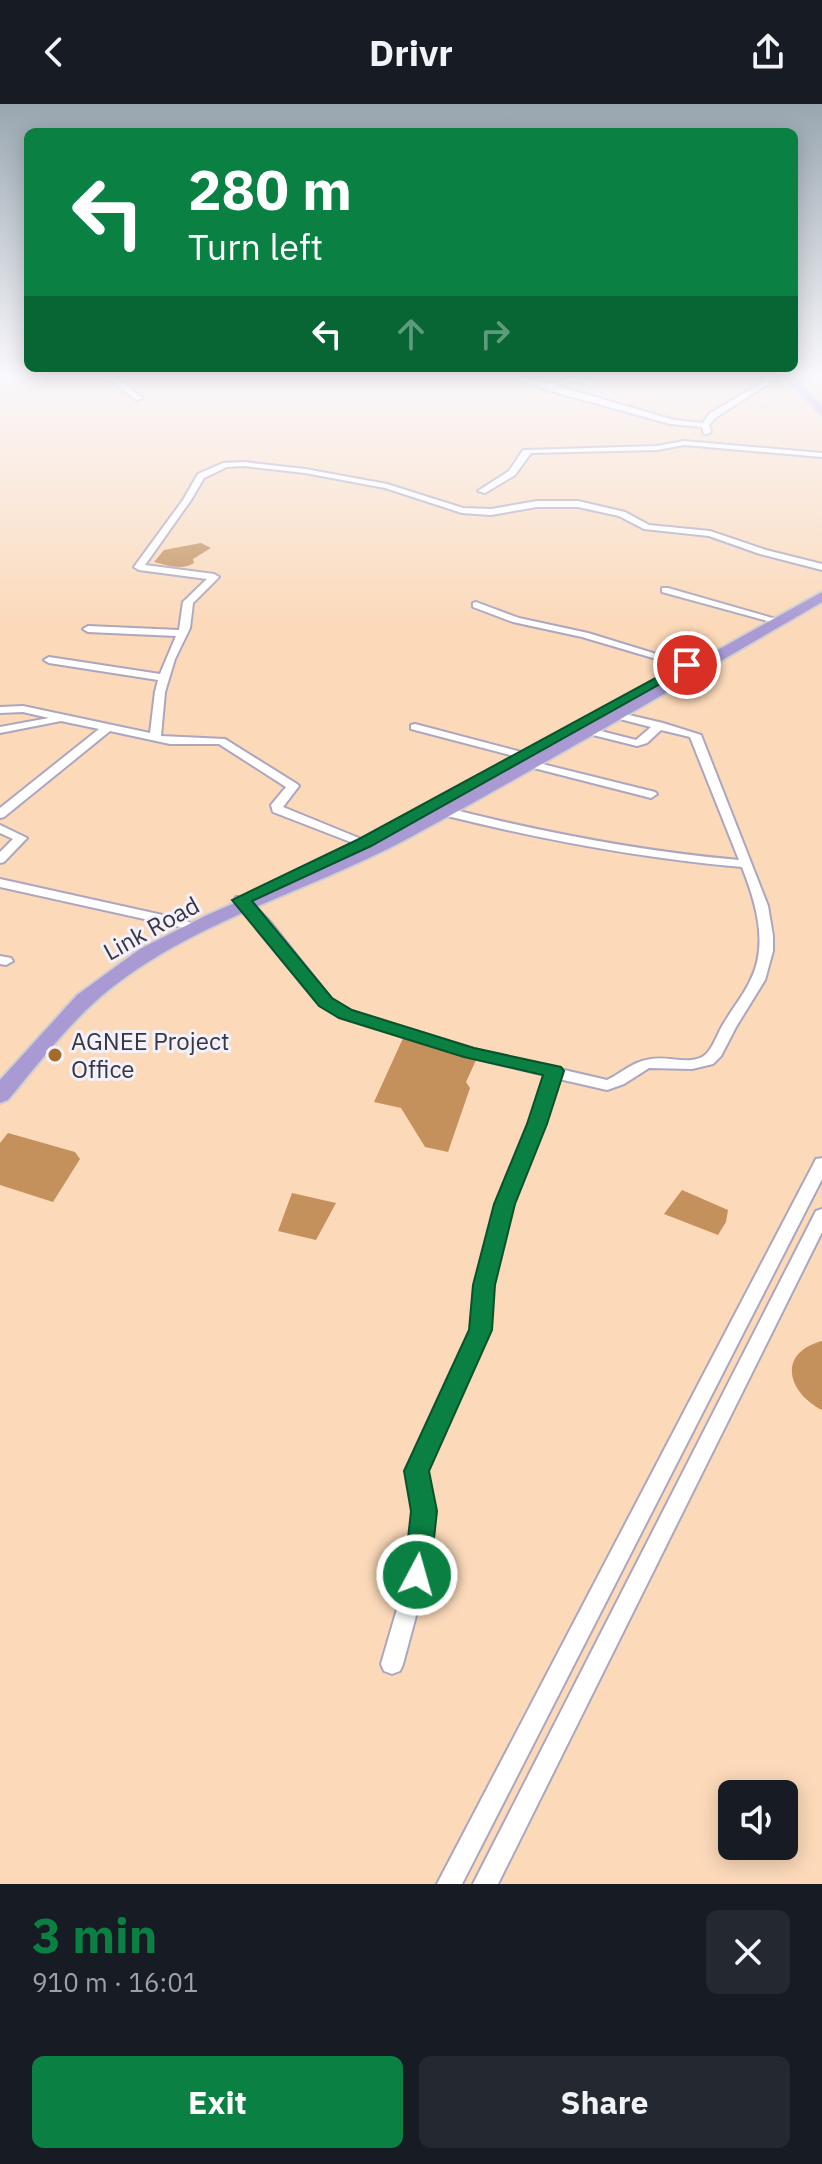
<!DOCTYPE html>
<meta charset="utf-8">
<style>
:root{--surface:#171b24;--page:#242831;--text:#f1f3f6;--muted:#9ea1a6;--accent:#0b8043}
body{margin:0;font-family:"IBM Plex Sans",sans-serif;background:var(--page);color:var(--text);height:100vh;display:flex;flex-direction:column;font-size:30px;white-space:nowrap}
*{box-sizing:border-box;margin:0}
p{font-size:26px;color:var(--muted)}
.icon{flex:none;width:44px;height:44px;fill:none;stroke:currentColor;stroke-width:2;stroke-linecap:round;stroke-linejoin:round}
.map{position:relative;height:1780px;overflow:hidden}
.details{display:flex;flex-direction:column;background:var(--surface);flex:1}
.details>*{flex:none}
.guide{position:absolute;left:24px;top:24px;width:774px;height:244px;border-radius:12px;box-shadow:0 4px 20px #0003;background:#0b8043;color:#fff;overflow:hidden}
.buttons{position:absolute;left:718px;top:1676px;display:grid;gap:16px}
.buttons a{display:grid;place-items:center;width:80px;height:80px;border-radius:12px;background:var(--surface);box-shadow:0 4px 20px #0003;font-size:40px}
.pin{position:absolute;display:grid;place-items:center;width:68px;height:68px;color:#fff;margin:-34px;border:4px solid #fff;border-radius:50%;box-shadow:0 2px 8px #0007}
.me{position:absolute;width:88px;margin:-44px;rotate:6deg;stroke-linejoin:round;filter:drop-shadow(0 0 6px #0008)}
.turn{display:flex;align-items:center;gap:28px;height:168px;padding:0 32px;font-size:36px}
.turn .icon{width:104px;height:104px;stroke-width:2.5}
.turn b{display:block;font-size:56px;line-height:68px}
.lanes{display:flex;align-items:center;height:76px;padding:0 32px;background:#0003;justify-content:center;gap:40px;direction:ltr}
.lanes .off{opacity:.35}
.round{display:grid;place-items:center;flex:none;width:84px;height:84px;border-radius:12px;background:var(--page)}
.headline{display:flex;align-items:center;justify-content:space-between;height:136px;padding:0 32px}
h1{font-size:48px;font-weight:800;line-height:60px;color:var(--accent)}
.primary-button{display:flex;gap:16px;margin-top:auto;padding:16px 32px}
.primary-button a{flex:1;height:92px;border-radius:12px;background:var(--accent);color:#fff;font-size:32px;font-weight:800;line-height:92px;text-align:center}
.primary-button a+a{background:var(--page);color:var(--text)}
header{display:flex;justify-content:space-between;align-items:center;height:104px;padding:0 32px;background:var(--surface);font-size:36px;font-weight:800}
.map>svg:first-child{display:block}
.green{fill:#fbd9b9;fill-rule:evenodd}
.water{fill:#c4915d}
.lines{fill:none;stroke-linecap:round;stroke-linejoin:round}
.minor-casing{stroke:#aca6bf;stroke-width:4}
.trunk-casing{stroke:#cfcfd1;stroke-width:4}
.minor{fill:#fff;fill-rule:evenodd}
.trunk{fill:#aa9ad4;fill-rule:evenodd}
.route{fill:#0b8043;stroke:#07532c;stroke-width:2}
.poi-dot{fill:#a46b29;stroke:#f3f1fb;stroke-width:3}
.labels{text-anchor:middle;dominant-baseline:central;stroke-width:6;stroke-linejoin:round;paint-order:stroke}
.street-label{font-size:24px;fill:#383640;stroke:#f3f1fb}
.poi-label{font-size:24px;fill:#383640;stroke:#f3f1fb;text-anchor:start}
</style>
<header><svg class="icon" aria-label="back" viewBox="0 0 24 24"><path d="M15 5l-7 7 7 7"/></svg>Drivr<svg class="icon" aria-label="share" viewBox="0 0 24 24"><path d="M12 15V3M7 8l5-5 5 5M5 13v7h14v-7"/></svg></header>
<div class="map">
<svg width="822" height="1780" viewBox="0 0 822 1780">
<rect width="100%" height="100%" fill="#f3f1fb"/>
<path class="green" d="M0,272H822V1780H0ZM732,1690H784V1742H732Z"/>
<path class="water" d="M201,439L211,444L193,455L194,459C182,467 167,461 154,458L164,446Z
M404,932L477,954L466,978L470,984L448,1048L425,1043L401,1004L374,998Z
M8,1029L75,1048L80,1055L53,1098L0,1081V1039Z
M682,1086L728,1106L726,1118L718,1131L664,1110Z
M292,1089L336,1099L316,1136L278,1127Z
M822,1237V1306C787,1288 777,1249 822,1237Z"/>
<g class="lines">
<defs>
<path id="minor" d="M106,272H114L143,294L136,296Z
M512,272C525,272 539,280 551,279C573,277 569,267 595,280L591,282L572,276L557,282L674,316L703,319L709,310L763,278L765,273L790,274L770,276L768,280L715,314L709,321L711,328L707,330H704L702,323L670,320L544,285Z
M684,337L822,349V353L684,341L657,346L531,349L515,371L485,389L478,387L509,367L523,346H526L657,342Z
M244,358L305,365L387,380L463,404L491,405L537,397H578L625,408L649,421L710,427L766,446L822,460V466L760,450L709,432L644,425L619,412L578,403H537L491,411L462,409L385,384L305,369L244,362L227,363L204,374L191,396L145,461L214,470L219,473L193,499L190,524L175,555L165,588L161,632L225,635L297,680L299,682L283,703L371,739L365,743L361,742L273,708L271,701L286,683L219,640H170L110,627L4,713L0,714V704L99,625L61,617L0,629V623L49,614L23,608L0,609V603L23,602L150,629L155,588L158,576L49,559L44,556L49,553L160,570L176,532L88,528L83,525L88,522L179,526L183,498L207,475L139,466L134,463L183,396L198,370L223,359Z
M662,484H668L783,517L775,519L662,488Z
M476,498L519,514L588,529L692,561L687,564L582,533L513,518L473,503V499Z
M616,608L663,619L701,631L768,802L773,832V847L765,876L736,923L721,952L713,960L692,965L649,964L624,980L607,986L559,975L545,1020L513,1100L493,1181L490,1226L427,1367L434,1407L427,1471L403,1560L400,1567L392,1570L384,1567L381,1560L407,1471L414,1407L407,1367L472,1226L475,1181L497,1100L529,1020L545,971L466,952L341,913L321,901L261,825L235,796L236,793H246L271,819L331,895L351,907L474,945L607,976C622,969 633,957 651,955C667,952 685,960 700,954C712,950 717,929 724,919C732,905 743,892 750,877C769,841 756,799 742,763C639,754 539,735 439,710L437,707L443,703C541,728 638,747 739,756L690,633L661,626L647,639L637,642L585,629L583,627L589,624L636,636L651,623L612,613L611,611Z
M415,620L529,650L531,652L525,655L411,625V621Z
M530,657L655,688L657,690L651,694L526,662V658Z
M0,721L27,734L4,758L0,759V748L13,735L0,729Z
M0,775L185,816L192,820L185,824L0,783Z
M0,852L11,854L13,857L6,861L0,860Z
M822,1054V1075L462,1780H437L814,1059L816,1055Z
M822,1105V1128L498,1780H473L814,1111L816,1107Z"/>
<path id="trunk" d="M782,272H793L822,302V312Z
M822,488V498C684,578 547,659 407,735C310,787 196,816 110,885C71,916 40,958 8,996L0,999V976L77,891L140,845L205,812L372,738Z"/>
</defs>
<use href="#minor" class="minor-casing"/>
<use href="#trunk" class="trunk-casing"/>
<use href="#minor" class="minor"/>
<use href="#trunk" class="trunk"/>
</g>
<linearGradient id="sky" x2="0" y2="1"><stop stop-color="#99a6b0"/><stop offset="0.52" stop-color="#faf9fd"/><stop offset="1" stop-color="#faf9fd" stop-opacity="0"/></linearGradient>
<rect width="822" height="522" fill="url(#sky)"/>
<path class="route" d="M683,559L694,561L371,742L252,797L332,894L352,906L474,944L561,963L564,967L547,1020L515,1100L495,1181L492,1226L429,1367L437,1407L430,1471L426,1480L417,1483L408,1480L404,1471L411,1407L404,1367L469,1226L473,1181L494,1100L527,1020L543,971L464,953L339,914L319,902L232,796L359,735Z"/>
<circle class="poi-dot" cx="55" cy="951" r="8"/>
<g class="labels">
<g class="street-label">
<text transform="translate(151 824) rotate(-29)">Link Road</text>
</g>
<g class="poi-label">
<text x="71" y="937">AGNEE Project<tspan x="71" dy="28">Office</tspan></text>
</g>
</g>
</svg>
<div class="buttons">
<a><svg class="icon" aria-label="sound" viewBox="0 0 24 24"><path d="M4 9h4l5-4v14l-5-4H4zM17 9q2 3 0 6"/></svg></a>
</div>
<div class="pin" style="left:687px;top:561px;background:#d93025"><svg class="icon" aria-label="arrive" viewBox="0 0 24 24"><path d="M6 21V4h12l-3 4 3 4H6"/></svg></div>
<svg class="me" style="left:417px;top:1471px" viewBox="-20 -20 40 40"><circle r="17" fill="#0b8043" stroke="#fff" stroke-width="3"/><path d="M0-11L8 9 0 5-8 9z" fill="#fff"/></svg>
<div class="guide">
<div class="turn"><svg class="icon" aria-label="left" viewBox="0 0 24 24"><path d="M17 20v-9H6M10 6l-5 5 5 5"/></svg><div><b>280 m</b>Turn left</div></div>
<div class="lanes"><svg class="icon" aria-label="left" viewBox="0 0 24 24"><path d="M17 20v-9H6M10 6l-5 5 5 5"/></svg><svg class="icon off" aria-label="ahead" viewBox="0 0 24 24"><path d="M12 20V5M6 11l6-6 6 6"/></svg><svg class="icon off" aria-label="right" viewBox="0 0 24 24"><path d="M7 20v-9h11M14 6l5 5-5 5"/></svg></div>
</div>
</div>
<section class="details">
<div class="headline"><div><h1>3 min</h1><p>910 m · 16:01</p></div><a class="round"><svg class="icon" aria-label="close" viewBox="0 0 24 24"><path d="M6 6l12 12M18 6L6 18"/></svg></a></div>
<div class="primary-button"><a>Exit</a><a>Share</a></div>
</section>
